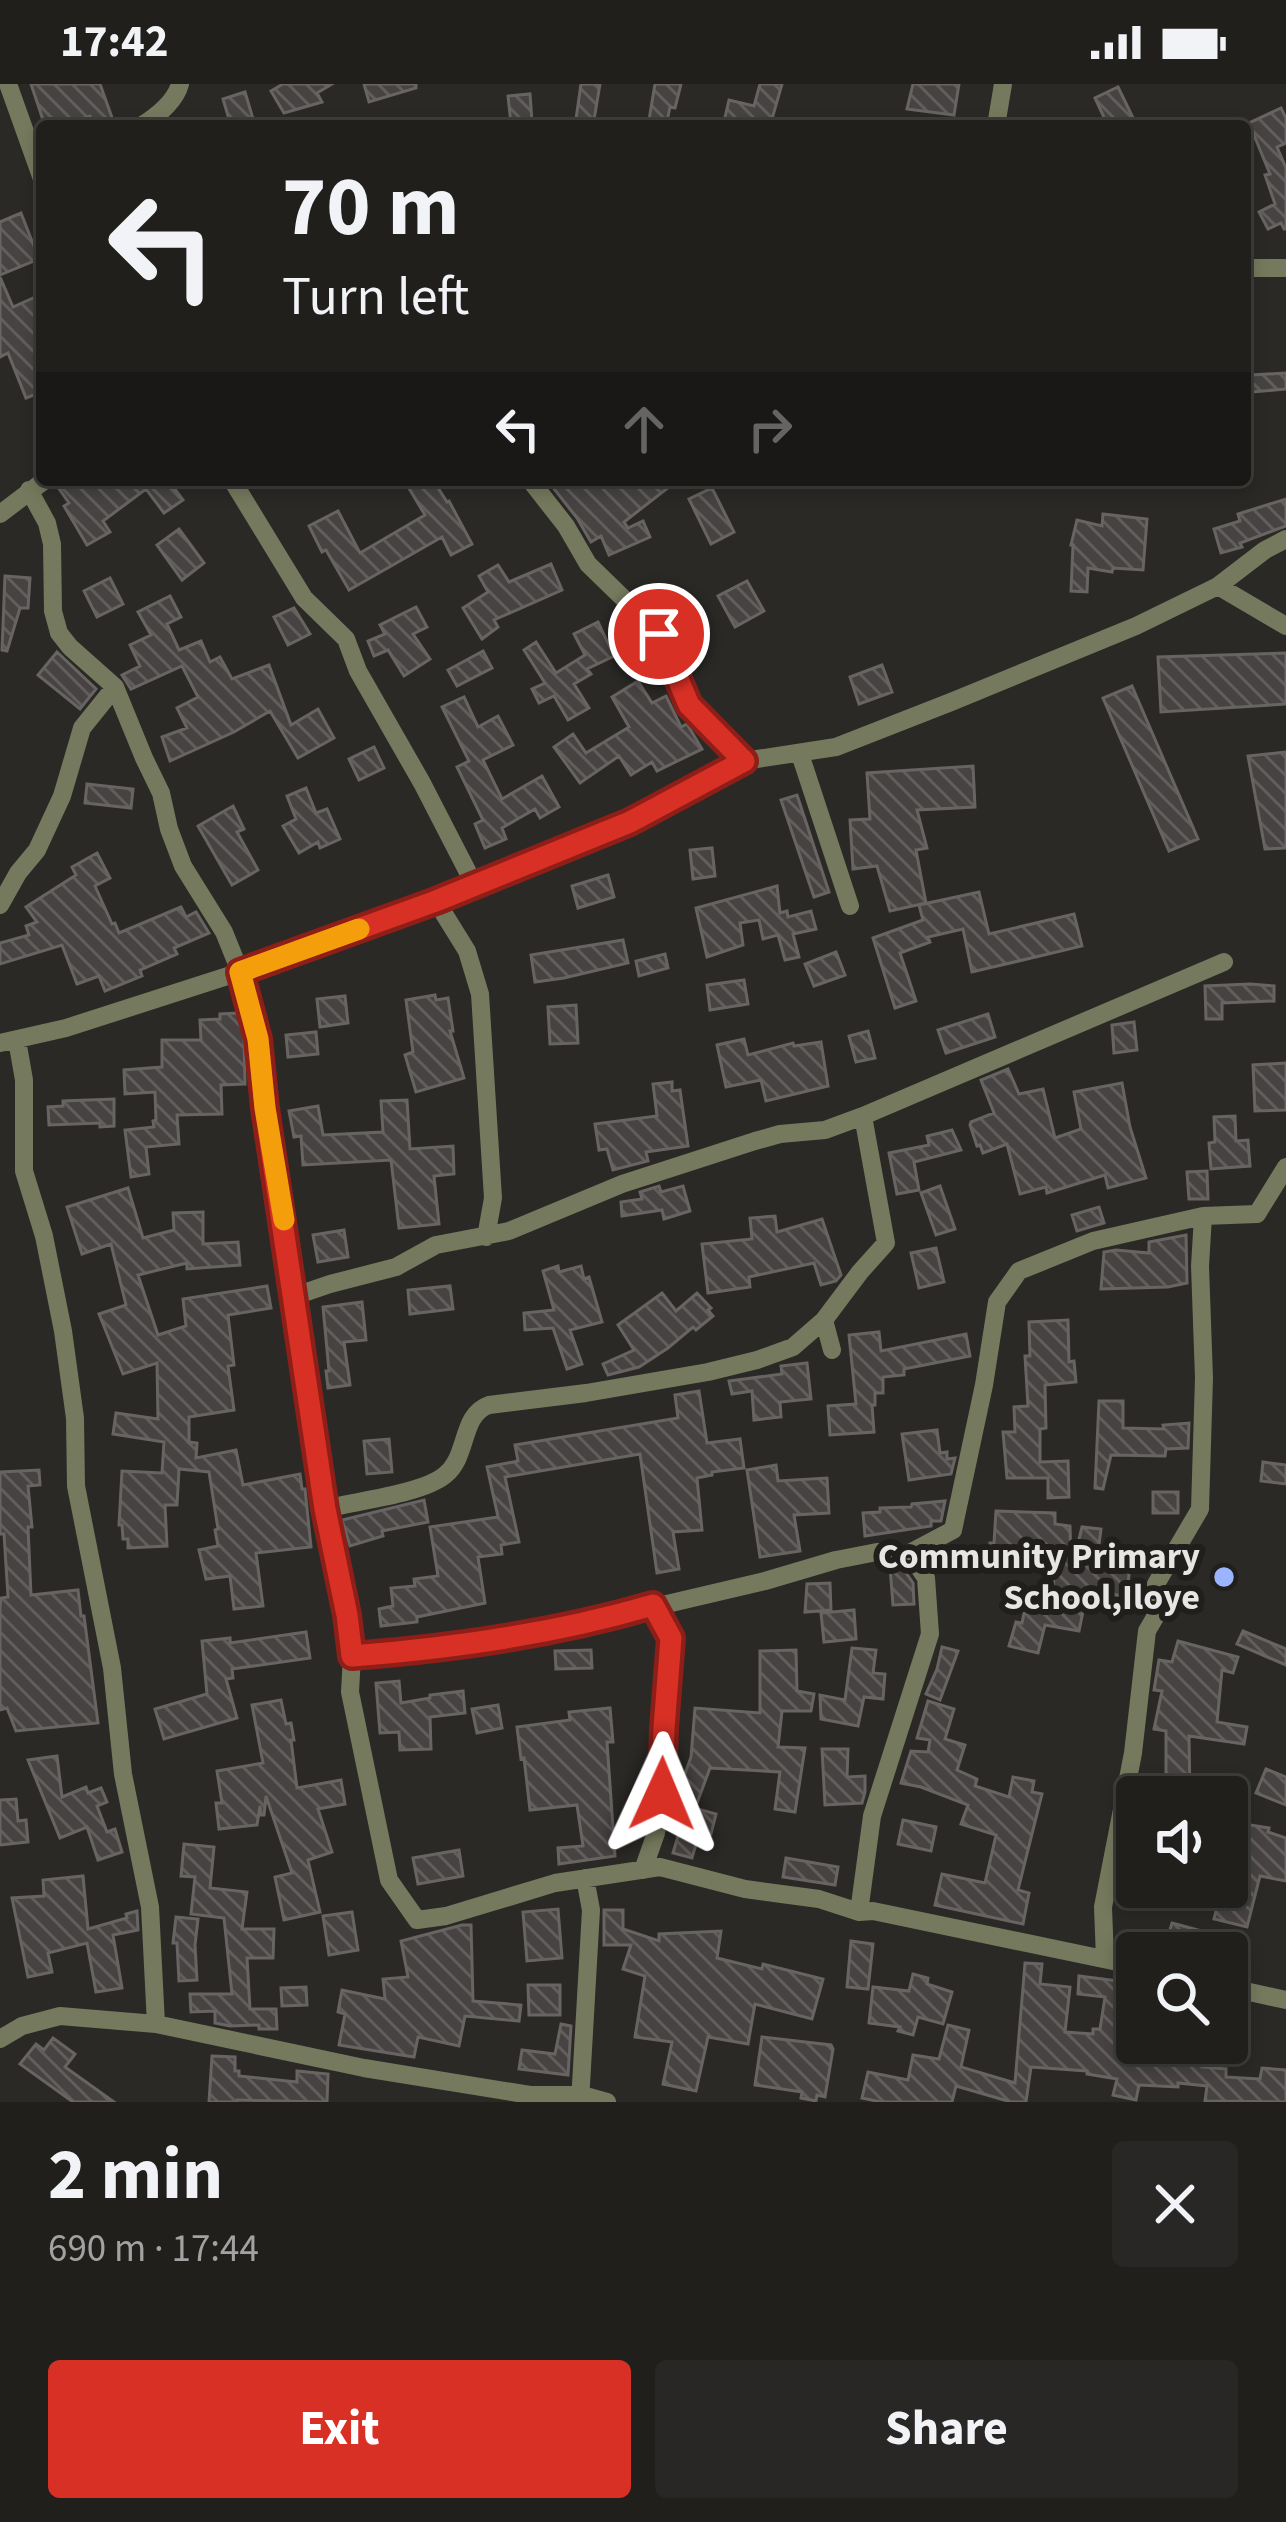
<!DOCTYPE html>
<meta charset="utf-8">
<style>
:root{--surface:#201f1c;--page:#282725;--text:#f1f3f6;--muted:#a2a2a3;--line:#3d3d3b;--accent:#d93025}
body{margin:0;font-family:"Source Sans 3",sans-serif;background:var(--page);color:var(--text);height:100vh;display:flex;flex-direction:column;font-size:45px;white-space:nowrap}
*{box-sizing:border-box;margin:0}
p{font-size:39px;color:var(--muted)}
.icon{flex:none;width:66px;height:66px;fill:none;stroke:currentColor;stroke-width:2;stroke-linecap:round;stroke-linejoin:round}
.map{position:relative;height:2018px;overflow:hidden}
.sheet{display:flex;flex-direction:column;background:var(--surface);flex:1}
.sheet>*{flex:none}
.banner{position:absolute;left:36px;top:36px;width:1215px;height:366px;border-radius:12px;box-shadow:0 6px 18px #0003,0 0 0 3px var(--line);background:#201f1c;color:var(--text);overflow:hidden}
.controls{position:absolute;left:1116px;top:1692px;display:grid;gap:24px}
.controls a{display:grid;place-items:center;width:132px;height:132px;border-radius:12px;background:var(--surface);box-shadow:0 6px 18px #0003,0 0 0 3px var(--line);font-size:60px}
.pin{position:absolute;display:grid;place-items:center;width:102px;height:102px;color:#fff;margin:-51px;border:6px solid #fff;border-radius:50%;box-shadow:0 3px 12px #0007}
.me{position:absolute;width:132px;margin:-66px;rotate:1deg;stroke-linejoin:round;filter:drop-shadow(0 0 9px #0008)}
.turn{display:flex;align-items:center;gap:42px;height:252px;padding:0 48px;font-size:54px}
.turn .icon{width:156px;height:156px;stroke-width:2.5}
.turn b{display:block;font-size:84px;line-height:102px}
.lanes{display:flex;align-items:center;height:114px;padding:0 48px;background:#0003;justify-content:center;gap:60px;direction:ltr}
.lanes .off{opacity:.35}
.round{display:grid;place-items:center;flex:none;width:126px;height:126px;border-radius:12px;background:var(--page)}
.summary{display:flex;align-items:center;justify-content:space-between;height:204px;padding:0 48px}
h1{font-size:72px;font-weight:700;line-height:90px}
.primary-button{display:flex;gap:24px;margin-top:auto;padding:24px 48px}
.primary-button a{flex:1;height:138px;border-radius:12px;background:var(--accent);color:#fff;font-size:48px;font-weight:700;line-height:138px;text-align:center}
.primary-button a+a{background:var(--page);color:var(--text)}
.status{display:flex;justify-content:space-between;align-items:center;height:84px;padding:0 60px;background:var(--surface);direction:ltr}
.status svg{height:33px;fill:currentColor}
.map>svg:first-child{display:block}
.building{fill:url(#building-back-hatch);stroke:#686462;stroke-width:3}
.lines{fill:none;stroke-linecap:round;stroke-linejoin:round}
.minor{stroke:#757a5e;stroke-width:18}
.route-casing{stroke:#8d1f18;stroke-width:30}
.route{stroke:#d93025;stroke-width:21}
.slow{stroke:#f59e0b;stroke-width:21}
.poi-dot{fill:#9ab5fd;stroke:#211f1c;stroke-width:4.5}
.labels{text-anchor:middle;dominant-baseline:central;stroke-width:12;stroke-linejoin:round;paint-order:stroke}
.poi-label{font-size:36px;font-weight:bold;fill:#e7e6e4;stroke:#211f1c;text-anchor:end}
</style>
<div class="status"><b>17:42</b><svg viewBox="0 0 49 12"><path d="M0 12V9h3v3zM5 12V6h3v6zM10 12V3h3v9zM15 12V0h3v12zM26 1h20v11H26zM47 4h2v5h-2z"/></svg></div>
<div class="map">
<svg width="1286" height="2018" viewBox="0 0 1286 2018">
<defs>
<pattern id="building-back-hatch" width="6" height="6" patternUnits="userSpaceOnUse" patternTransform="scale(3)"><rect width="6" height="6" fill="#474342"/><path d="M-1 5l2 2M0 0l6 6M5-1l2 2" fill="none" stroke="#625e5d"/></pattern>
</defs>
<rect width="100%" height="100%" fill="#2a2926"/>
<path class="building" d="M31,0H100L115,42H94L90,32L59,42H45Z
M283,0H332L317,9L322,18L284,29L271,7Z
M364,0H416V4L369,18Z
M581,0H600L593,42H575Z
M655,0H681L675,24L670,23L666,42H648Z
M760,0H782L770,42H723L729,16L754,22Z
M913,0H959L954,31L907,25Z
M1118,3L1137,42H1108L1095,14Z
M245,8L254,38L231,42L223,15Z
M530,10L532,38L511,40L508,12Z
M1281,24L1286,34V59L1277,63L1286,84V145H1284L1281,139L1268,145L1259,128L1275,120L1265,91L1270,90L1249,39Z
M21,129L39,175L0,191V138Z
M0,193L13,223L42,210V308L26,314L8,269L0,273Z
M1286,289V305L1251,308V291Z
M58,396H168L183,416L164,429L146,405L103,437L110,448L87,461L64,422L69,419L57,402Z
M404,396H433L447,418L449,417L472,460L451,471L442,453L349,506L326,466L322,468L309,442L338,427L360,469L425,431Z
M560,396H678L624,438L628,444L643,437L650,453L609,471L601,452L591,458L577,434L551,401Z
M712,404L734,448L711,460L689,415Z
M1286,415V442L1240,459L1242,463L1221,469L1214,445L1240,437L1238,430Z
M1103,430L1147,435L1143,486L1113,484L1112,488L1088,484L1087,508L1071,507L1073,461H1071L1077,436L1102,442Z
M179,445L204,479L182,496L157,461Z
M551,480L562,506L494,536L498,543L482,555L463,524L488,508L479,492L498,481L509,498Z
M5,492L30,494L28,524H20L7,567L2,566Z
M110,494L123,520L97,533L84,507Z
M747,497L764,527L735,543L718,512Z
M170,512L181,533L167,540L179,566L201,557L210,578L220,573L232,595L269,581L291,641L318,625L334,654L298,674L270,627L234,648L170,677L162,653L187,644L177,624L198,613L182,582L131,605L122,591L140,582L130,561L151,551L138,528Z
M416,523L427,543L413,550L430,575L404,592L388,566L374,572L368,557L385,550L380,541Z
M294,524L310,550L288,561L274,533Z
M598,538L614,572L587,585L591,590L574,600L589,624L568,636L554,612L539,619L532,605L545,599L524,566L536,558L556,589L585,571L574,550Z
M635,553L651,582L633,592L616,564Z
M483,567L492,584L457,602L448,586Z
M57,568L96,605L80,625L38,591Z
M1286,569V620L1161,628L1158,573Z
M882,581L892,608L859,620L850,593Z
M638,597L652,619L666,612L681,643L687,640L702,665L657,687L652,678L631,691L619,672L580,699L554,663L573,650L586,669L629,643L612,613Z
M1132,602L1198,755L1169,767L1103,614Z
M464,613L478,643L498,632L513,661L483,676L502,715L542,692L559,723L540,734L535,725L502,744L506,755L485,764L475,740L483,736L457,683L469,677L442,623Z
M374,663L384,684L359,696L349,675Z
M1286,668V764L1265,765L1248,672Z
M973,682L975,723L917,726L927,764L916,766L926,819L890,827L877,782L853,785L850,736L870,735L867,689Z
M87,700L133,705L131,724L85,719Z
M306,704L316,729L327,725L340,755L320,764L318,758L299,769L283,742L296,735L287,712Z
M797,711L829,808L814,813L781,716Z
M233,722L244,745L237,748L258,786L232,801L198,742Z
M712,764L715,792L693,795L690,766Z
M97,769L110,794L95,802L112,840L115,839L119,849L181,823L186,833L196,828L209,849L174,864L177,870L140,886L142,892L105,907L99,892L77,900L62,861L0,880V859L29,851L26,842L37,838L26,823L76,791L72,783Z
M608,791L614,813L578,824L572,802Z
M777,802L780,829L787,827L788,833L811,827L816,845L793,850L799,873L785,876L778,851L763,855L759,836L740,839L743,861L707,873L696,824Z
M979,808L989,850L1074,830L1082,862L972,888L963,845L928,853L930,858L900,869L916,917L895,924L873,854L923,836L919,821Z
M623,856L628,879L564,894L535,898L531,871Z
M836,868L845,891L814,902L805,880Z
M665,870L668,884L639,892L636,877Z
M744,896L748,920L710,926L707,901Z
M1250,900L1274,902V917L1222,919V935H1206L1205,902Z
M435,911L436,916L448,914L453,947H450L464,994L416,1008L405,971L413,968L406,916Z
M345,912L348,939L320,943L317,915Z
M576,921L578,959L550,960L548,923Z
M238,929L244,953L245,1000L221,1001L222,1030L177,1031L179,1060L146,1063L149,1090L131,1093L125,1046L154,1043L153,1037L156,1036L155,1008L125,1010L124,986L162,983V956H201L200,936L220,935V930Z
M988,930L995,953L946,969L938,946Z
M1134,938L1137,966L1114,969L1112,941Z
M868,947L875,974L856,978L849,952Z
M316,948L318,970L288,973L286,951Z
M744,955L748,971L793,959L794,962L821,958L828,1002L766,1017L761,996L726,1003L717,961Z
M1286,979V1026L1255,1027L1253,981Z
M1008,985L1019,1010L1043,1005L1055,1054L1081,1045L1074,1008L1122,999L1130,1043L1146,1094L1108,1104L1105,1091L1047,1109L1046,1103L1020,1110L1007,1060L983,1069L980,1061L977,1062L970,1041L971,1038L994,1029L981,996Z
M672,998V1007L680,1006L688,1062L646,1068L648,1077L613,1086L607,1065L599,1066L595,1040L657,1032L653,1000Z
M114,1015V1042L100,1043V1039L49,1041L48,1023L63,1022V1017Z
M407,1016L410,1065L453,1062L454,1090L434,1092L439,1140L399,1144L391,1076L303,1081L301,1052L294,1053L289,1027L318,1022L323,1051L383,1048L381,1017Z
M1235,1032L1236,1057L1248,1056L1250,1082L1211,1085L1209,1059L1215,1058L1214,1033Z
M952,1046L961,1066L914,1078L919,1106L897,1110L889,1069L929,1061L927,1052Z
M1207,1087L1208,1115H1189L1187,1088Z
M659,1102L661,1108L683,1102L690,1127L664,1135L662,1126L622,1132L621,1118L642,1115L640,1108Z
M940,1102L955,1145L936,1151L921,1109Z
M128,1104L143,1154L174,1146L173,1129L203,1128V1160L238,1158L240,1181L187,1185V1179L138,1191L158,1251L186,1242L183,1215L267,1202L271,1224L228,1231L234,1281L228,1282L234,1326L189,1333V1358L197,1359L196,1374L236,1366L243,1401L300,1390L302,1405H305L311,1463L256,1469L263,1522L234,1525L230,1492L206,1495L199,1466L218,1462L215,1446L218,1445L209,1388L179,1385L177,1421H165L167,1462L128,1464V1455H123L122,1441H119L122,1387L162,1389L164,1358L113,1350L116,1329L158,1335L157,1279L123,1290L99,1230L126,1221L111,1160L82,1170L67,1123Z
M1099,1123L1104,1139L1077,1147L1072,1131Z
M775,1132L777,1148L822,1135L841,1191L836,1197L821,1201L814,1179L749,1193L750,1203L708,1209L702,1160L752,1155L750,1134Z
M344,1146L348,1173L318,1178L313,1151Z
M1186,1151L1187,1199L1168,1203L1101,1205L1104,1168L1116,1166L1149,1169V1158Z
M936,1164L944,1198L919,1204L911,1169Z
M558,1182L559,1188L581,1182L584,1195L589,1193L602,1238L570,1246L582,1280L567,1285L553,1244L525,1246L524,1229L554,1226L543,1187Z
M450,1202L453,1225L410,1230L408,1206Z
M662,1209L676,1227L697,1209L711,1224L708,1226L713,1232L696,1246L693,1243L668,1264L639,1283L608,1291L603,1280L634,1266L618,1241Z
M362,1218L366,1256L344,1258L350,1301L328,1304L326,1287H329L323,1223Z
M1068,1236L1069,1278L1074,1277L1076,1298L1045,1301L1046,1344L1040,1345V1378L1068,1377L1069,1413L1048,1414V1394H1007L1003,1348H1015L1014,1323L1028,1322L1025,1272H1030L1029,1238Z
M879,1248L881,1267L966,1250L970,1272L904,1285V1291L883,1293V1309H875V1321H872L874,1348L830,1351L828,1322L856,1320L849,1251Z
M807,1279L811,1315L780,1318L781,1333L754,1336L752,1307L732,1310L729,1297L782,1290L781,1282Z
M699,1307L707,1359L740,1355L744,1384L712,1388V1391L697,1394L702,1446L673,1448L679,1485L657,1489L640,1370L505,1393L519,1458L501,1461L502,1470L478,1473L485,1519L417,1533V1538L381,1542L379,1525L393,1522L391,1504L415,1502L414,1495L438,1492L430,1443L498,1433L487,1383L518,1377L515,1361L678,1334L675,1311Z
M1099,1317H1123V1344L1164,1345L1163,1341L1189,1339L1188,1364L1166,1365L1165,1372L1111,1371L1103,1405L1095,1404Z
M937,1346L940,1369L947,1368V1375L955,1374L951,1390L909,1396L902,1350Z
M389,1355L392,1388L367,1390L364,1357Z
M1263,1378L1286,1381V1400L1261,1397Z
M776,1381L778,1397L827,1394L829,1429L794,1431L800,1467L760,1473L747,1386Z
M39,1386L40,1401L28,1402L32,1443H28L31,1511L78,1506L81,1532H84L98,1639L16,1647L7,1624L0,1626V1523L1,1514L8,1513L4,1450H0V1388Z
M1153,1408H1178V1429H1153Z
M424,1416L428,1438L382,1447L383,1452L350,1462L342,1436Z
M945,1417L941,1437H931V1442L865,1452L863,1429L880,1428V1424L911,1423L912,1420Z
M996,1427L1055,1429V1440L1070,1442L1071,1476H1074L1082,1443L1101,1445L1097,1476L1130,1479L1127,1512L1087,1508L1079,1547L1045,1541L1038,1569L1009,1562L1016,1538L1022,1539L1027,1515L1048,1520L1053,1505L1055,1481L990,1478V1459H994Z
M890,1483L904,1486L913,1499L914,1520L893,1521Z
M830,1499L831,1526L805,1528L807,1500Z
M854,1526L856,1555L824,1558L821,1529Z
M1243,1547L1286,1565V1581L1237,1560Z
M306,1548L310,1574L232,1585L233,1594L226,1595L237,1634L164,1655L155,1625L207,1610L202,1557L230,1554V1559Z
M1178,1557L1238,1573L1233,1589L1222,1586L1217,1638L1247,1643L1244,1660L1189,1652L1190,1713H1155L1154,1696H1166V1647L1154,1645L1162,1607L1154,1606L1159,1576L1172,1578Z
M942,1563L958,1567L940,1616L926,1610L937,1585Z
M852,1564L876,1566L873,1589L885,1590L883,1615L864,1613L858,1642L821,1635L820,1611L845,1616Z
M591,1566L592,1584L556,1585L555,1567Z
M796,1566L797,1607L814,1610L811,1627H782L778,1663L805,1664L795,1728L775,1725L780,1688L710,1684L697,1719L677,1712L691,1673L695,1624L760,1629V1567Z
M399,1597L401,1619L430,1614V1611L463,1607L465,1629L430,1633L431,1665L400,1666L399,1648L380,1649L376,1599Z
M281,1616L286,1640L291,1639L294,1656H291L297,1704L341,1696L345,1720L318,1725L332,1768L308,1776L320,1828L284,1836L275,1793L292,1789L266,1712L264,1731H261L260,1722L257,1741L219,1745L216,1719H222L217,1687L263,1679L252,1621Z
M928,1617L954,1625L945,1655L965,1661L957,1686L977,1695L975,1702L1009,1713L1013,1693L1034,1697L1032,1708L1042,1710L1018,1806L1029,1809L1023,1840L935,1821L942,1790L985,1799L996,1751L961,1740L968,1721L921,1703L901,1699L911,1667L928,1668L930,1656L917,1654Z
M498,1621L502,1644L477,1649L472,1625Z
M610,1624L613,1658H607L615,1772L559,1780L558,1764L583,1762L577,1721L530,1726L524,1674L521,1675L517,1643L570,1636L569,1628Z
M822,1665H848L847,1693L865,1692V1708L862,1719L825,1721Z
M57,1672L62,1713L86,1703L88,1709L101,1704L107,1718L97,1722L107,1748L115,1745L122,1768L98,1776L87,1743L60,1754L28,1676Z
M1266,1685L1286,1693V1721L1256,1709Z
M16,1715L18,1737L26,1736L28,1758L0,1761V1716Z
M687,1722L716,1730L711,1750L700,1747L692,1774L673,1769Z
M903,1736L936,1743L931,1767L898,1760Z
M1244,1740L1269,1744L1268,1748L1286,1754V1797L1260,1792L1247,1843L1214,1835L1222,1803H1227V1798L1230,1799L1237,1756Z
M184,1760L214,1763L210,1804L247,1808L242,1845H274L273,1874H247L250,1925H276L277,1945H259V1941L230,1942L215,1939V1927L191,1928L190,1910H232L224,1834L191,1830L195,1793L181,1792Z
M459,1766L463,1792L418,1800L413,1774Z
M786,1774L838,1783L835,1801L783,1793Z
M83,1792L88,1845L127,1834L126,1830L137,1827L138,1846L113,1851L122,1904L96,1908L87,1859L48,1869L52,1888L28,1893L12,1814L44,1812L43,1796Z
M558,1825L562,1874L527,1877L523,1828Z
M604,1826H623V1845L659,1857V1850L721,1847L717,1874L762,1885L763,1880L823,1895L812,1935L755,1920L748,1960L708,1953L696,2007L663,2000L672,1958L635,1953L645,1892L623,1885L631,1861H604Z
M352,1828L358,1866L329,1871L323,1832Z
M176,1833L198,1835L195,1861L197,1896L179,1897L177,1859H173Z
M1172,1839L1224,1853L1220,1869H1163Z
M462,1841H471L473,1917L521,1921L519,1937L465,1932L459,1962L418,1953L414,1973L339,1961L345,1930L338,1928L342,1906L385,1915L383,1895L408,1893L401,1857Z
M851,1857L873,1860L868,1905L847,1903Z
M1025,1879L1042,1880L1040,1900L1070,1903L1065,1948L1093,1950V1945H1100L1105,1913L1078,1910L1079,1892L1126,1898L1116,1959L1160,1963V1959H1204L1202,1983L1226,1985V1993L1260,1995L1262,1984L1286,1986V2018L1205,2017L1207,2002L1178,1999V2003L1139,2001L1136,2016L1113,2011L1117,1995L1087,1990V1987L1031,1983L1026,2018H1011L956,2002L952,2018H881L862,2014L868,1988L908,1996L913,1971L939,1975L948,1941L969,1946L961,1983L1015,1999Z
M913,1890L928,1894L927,1900L952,1908L943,1940L918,1933L913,1951L898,1947L900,1943L869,1939L873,1903L909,1907Z
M528,1901H560V1931H529Z
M306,1903L307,1921L282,1922L281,1904Z
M561,1940L571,1942L568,1991L519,1985L522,1966L555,1970Z
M762,1953L831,1961L833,1965L825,2013L817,2011L816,2017L801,2014L802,2008L755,2001Z
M53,1954L75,1970L65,1983L114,2018H73L20,1980L36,1960L44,1966Z
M212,1972L235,1973V1987H239V1992L297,1998V1987L328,1990L327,2018L237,2016V2018H209Z"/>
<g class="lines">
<path class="minor" d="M8,0L42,95
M141,42C157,32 175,18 180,0
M996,42L1003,0
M1245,184H1286
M232,396L304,514L346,555L358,587L422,699L474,800
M530,396L566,442L588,480L660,550L689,621L744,677
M29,406L47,439L52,460L53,527L59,549L70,563L115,603L144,674L161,709L169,745L183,782L224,848L247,905L258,955L265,1024L325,1425L347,1531L352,1572L350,1608L389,1796L417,1836L446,1832L555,1799L660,1783L745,1805L819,1815L859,1828L873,1827L1137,1882
M0,430L45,396
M1218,502L1286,542
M800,670L850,822
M436,817L467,867L480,910L493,1114L486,1153
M0,821L18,789L37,766L62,712L82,644L115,603
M17,956L24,996V1087L44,1152L63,1247L75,1334L76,1402L112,1584L123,1690L150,1823L156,1940
M0,959L66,944L240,888L436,817L630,738L744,677L836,663L951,618L1136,542L1218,502L1265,466L1286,455
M295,1212L330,1200L396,1183L436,1161L509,1147L622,1100L755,1057L780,1050L825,1046L863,1032L1224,878
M824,1236L832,1266
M325,1425C356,1417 422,1410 445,1391C469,1372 460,1331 489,1321L586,1309L708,1288L757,1276L793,1263L824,1236L860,1188L886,1159L863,1032
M352,1572L442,1565L539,1550L765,1497L836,1476L877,1468L906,1471L953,1446L984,1301L997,1218L1019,1187L1093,1157L1203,1132
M643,1786L656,1749L662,1710L664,1644L671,1554L653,1521
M859,1828L872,1732L930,1550L926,1494L914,1476L906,1471
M1105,1875L1103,1823L1133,1669L1147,1547L1161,1523L1156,1500L1200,1425L1204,1294L1200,1182L1203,1132L1257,1130L1286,1083
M1227,1903L1286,1916
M0,1955L22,1942L60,1932L156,1940L364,1984L530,2011H582L607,2018
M580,2018L591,1826L585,1794"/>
</g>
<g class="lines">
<defs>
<path id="route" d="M659,550L689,621L744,677L630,738L436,817L240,888L258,955L265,1024L325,1425L347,1531L352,1572C455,1564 554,1550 653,1521L671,1554L664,1644L662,1710"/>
</defs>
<use href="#route" class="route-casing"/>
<use href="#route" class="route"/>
<path class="slow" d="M284,1136L265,1024L258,955L240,888L359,845"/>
</g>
<circle class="poi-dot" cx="1224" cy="1493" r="12"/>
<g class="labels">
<g class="poi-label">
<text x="1200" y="1472">Community Primary<tspan x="1200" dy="41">School,Iloye</tspan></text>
</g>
</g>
</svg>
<div class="controls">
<a><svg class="icon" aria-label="sound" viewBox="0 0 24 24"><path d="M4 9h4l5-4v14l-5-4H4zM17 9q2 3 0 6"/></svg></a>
<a><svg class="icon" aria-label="search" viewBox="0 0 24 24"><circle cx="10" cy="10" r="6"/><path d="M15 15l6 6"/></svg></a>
</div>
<div class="pin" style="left:659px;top:550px;background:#d93025"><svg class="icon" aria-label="arrive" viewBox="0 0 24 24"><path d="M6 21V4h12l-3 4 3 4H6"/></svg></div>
<svg class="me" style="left:662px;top:1710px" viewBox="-20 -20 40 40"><path d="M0-17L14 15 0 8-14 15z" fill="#d93025" stroke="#fff" stroke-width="4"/></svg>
<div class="banner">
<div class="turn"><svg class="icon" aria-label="left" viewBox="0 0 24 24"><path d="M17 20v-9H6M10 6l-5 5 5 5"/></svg><div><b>70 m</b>Turn left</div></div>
<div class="lanes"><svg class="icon" aria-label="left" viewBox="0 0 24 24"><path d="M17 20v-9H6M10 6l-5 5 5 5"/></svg><svg class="icon off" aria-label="ahead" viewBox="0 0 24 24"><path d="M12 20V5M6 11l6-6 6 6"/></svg><svg class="icon off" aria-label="right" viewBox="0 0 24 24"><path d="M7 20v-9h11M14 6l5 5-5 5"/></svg></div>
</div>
</div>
<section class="sheet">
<div class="summary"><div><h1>2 min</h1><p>690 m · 17:44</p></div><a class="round"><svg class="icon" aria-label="close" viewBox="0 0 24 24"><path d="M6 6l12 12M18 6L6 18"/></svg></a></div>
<div class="primary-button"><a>Exit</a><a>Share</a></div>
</section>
